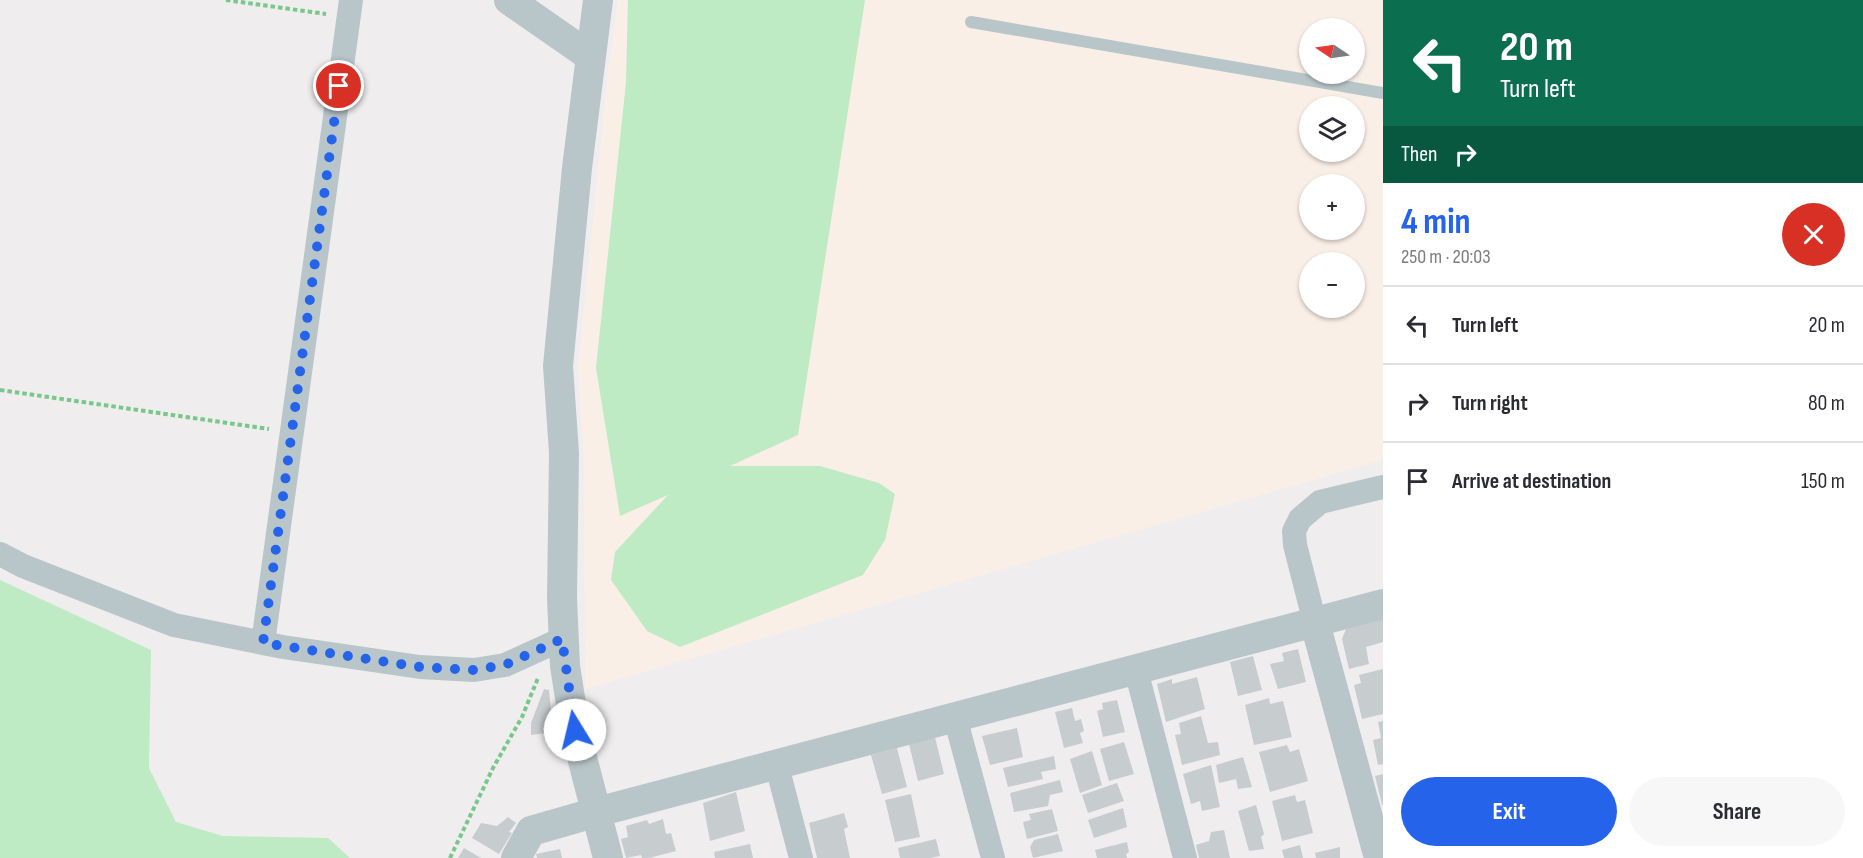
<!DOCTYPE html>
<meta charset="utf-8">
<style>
:root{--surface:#fff;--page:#f7f7f7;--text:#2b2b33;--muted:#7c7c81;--line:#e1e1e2;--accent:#2563eb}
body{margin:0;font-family:"Sofia Sans Condensed",sans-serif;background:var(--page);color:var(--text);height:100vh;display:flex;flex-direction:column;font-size:22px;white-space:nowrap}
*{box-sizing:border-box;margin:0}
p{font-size:20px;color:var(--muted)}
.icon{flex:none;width:33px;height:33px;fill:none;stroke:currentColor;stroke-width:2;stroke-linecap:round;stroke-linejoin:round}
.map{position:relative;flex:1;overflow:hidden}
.side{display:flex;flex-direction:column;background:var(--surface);width:480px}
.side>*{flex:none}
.hud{background:#0b6e4f;color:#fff;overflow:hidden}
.needle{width:39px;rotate:283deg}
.buttons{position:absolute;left:1299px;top:18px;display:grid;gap:12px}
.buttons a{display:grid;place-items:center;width:66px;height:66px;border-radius:50%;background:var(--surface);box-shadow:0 2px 4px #0004;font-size:30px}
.pin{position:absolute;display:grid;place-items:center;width:51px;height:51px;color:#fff;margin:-26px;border:3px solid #fff;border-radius:50%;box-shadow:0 2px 6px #0007}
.me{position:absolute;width:66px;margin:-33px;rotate:351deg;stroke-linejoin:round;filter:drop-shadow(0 0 4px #0008)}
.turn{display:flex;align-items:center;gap:21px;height:126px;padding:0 18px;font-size:27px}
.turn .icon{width:78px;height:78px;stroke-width:2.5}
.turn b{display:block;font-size:42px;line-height:51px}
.then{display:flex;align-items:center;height:57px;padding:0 18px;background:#0003;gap:12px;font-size:22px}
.round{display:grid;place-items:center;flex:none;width:63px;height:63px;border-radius:32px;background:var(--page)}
.summary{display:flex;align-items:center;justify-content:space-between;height:102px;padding:0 18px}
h1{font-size:36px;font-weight:700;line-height:45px;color:var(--accent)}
.primary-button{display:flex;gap:12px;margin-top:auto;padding:12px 18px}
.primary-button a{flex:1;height:69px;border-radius:36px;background:var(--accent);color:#fff;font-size:24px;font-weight:700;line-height:69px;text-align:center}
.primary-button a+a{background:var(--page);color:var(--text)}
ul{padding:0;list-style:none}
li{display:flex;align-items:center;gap:18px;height:78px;padding:0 18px;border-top:2px solid var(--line)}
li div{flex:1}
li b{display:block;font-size:22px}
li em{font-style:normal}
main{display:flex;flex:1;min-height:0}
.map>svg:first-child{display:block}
.commercial{fill:#faefe7;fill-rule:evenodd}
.green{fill:#beebc3}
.building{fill:#c7cccf}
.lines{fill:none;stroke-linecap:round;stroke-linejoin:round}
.path{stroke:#78c78b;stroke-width:4;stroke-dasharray:4.5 3;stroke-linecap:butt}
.service{stroke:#b9c6c9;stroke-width:12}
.minor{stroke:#b9c6c9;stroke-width:24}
.tertiary{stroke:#b9c6c9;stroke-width:30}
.route{stroke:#2563eb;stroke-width:10;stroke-dasharray:0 18}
</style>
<main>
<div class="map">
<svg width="1383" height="858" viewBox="0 0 1383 858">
<rect width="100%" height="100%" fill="#f0edee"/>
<path class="commercial" d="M618,0H1383V460L585,689L584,464L578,368L608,71ZM1310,28H1354V74H1310ZM1310,106H1354V152H1310ZM1310,184H1354V230H1310ZM1310,262H1354V308H1310Z"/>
<path class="green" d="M628,0H865L798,435L730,466H820L879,483L895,494L885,540L863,575L680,647L647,631L611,580L615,552L668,495L620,516L596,368L626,82Z
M0,580L151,650L149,768L176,822L223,836L328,838L350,858H0Z"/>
<path class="building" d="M1383,619V642L1366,647L1369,664L1349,669L1342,639L1346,629Z
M1298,649L1306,682L1278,689L1270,664L1284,661L1282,653Z
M1253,656L1262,690L1238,696L1230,662Z
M1383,669V714L1362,719L1354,685L1361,683L1359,675Z
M1197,677L1205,709L1166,722L1157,684L1172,679V684Z
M544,689L549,690L553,732L531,735V723Z
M1269,698L1270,704L1283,701L1292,737L1254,745L1245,705Z
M1117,700L1125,732L1103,737L1097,711L1103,709L1102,703Z
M1072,708L1075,721L1081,719L1084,731L1080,733L1083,743L1064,748L1055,712Z
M1201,716L1208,743L1218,742L1220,755L1182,765L1175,735L1181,734L1179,723Z
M1383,721V764L1378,765L1373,740L1381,738L1378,722Z
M1017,728L1023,757L990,765L982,736Z
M935,737L944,774L918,781L909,744Z
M1124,742L1134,774L1109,781L1100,749Z
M1287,745L1290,752L1299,749L1308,781L1270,792L1259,752Z
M897,748L907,787L882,794L871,755Z
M1092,751L1102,785L1080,793L1070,759Z
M1054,756L1056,769L1041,772L1043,779L1008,787L1003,768Z
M1243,757L1252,787L1238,789L1236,779L1219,783L1216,765Z
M1211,765L1220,807L1202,811L1200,801L1191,804L1183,774Z
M1383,774V805H1382L1375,776Z
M1060,780L1063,792L1050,795L1048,806L1014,812L1010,793Z
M1117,783L1124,801L1088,813L1082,795Z
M736,792L745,831L710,841L703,803Z
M911,794L920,837L895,842L885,800Z
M1295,795L1297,802L1305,800L1313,833L1282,841L1272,801Z
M1256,805L1264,834L1261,837L1264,849L1249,851L1238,811Z
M1123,808L1127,827L1094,838L1088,820Z
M1052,809L1058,831L1027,839L1023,822L1031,820L1029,814Z
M844,813L848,827L844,829L850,858H817L809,823Z
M508,817L516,823L509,832L512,833L499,854L472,838L481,823L497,826Z
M663,819L666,834L671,833L676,851L649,858H642L641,855L626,858L621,839L628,837L626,826L647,820L649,824Z
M1224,830L1230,858H1199L1196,845L1209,841L1211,832Z
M1058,834L1063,851L1033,858L1030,847L1034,840Z
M936,839L940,856L930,858H900L898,848Z
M1127,842L1129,852L1126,854L1127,858H1097L1095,850Z
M750,844L753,858H715L714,852Z
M1300,845L1303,858H1284L1282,850Z
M1340,847V858H1316L1315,853Z
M464,848L481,858H458Z
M560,849L562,858H537L536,854Z"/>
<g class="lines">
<path class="path" d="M226,0L326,14
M0,390L269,429
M450,858L493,768L522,717L538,678"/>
<path class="service" d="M971,22L1383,93"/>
<path class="minor" d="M0,554L23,566L174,625L283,647L420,667L474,670L505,665L562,639
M1315,623L1295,545L1294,531L1300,519L1320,502L1383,487
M263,643L351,0
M1136,670L1185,858
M955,717L993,858
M777,766L801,858"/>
<path class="tertiary" d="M509,0L591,57
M598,0L577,168L558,366L564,453L562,598L565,666L575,730L608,858
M1315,623L1379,858
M516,858L531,831L597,812L1383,604"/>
</g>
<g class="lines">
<path class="route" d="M339,86L263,643L420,667L474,670L505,665L562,639L575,730"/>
</g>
</svg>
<div class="buttons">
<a><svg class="needle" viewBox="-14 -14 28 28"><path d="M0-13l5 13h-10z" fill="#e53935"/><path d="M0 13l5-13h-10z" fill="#7c7c81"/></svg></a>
<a><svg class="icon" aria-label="layers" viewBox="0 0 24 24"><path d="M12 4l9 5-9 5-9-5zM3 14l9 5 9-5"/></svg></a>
<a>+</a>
<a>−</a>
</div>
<div class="pin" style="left:339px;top:86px;background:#d93025"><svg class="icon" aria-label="arrive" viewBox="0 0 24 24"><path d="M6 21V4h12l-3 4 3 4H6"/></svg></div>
<svg class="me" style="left:575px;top:730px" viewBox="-20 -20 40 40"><circle r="19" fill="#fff"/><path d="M0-13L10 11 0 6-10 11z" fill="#2563eb"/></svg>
</div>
<section class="side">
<div class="hud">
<div class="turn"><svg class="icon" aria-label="left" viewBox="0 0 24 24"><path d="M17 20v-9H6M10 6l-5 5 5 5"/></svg><div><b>20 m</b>Turn left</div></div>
<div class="then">Then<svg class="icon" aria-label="right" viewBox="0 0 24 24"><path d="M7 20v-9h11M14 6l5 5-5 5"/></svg></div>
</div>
<div class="summary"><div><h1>4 min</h1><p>250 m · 20:03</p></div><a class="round" style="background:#d93025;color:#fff"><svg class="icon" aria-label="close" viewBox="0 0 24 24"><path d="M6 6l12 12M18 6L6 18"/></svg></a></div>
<ul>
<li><svg class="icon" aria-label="left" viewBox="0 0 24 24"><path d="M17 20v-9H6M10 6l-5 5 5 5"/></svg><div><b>Turn left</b></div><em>20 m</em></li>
<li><svg class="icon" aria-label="right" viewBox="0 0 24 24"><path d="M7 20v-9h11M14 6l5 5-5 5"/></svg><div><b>Turn right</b></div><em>80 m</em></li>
<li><svg class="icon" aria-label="arrive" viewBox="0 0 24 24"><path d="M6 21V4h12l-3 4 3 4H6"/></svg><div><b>Arrive at destination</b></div><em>150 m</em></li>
</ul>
<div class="primary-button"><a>Exit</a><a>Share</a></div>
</section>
</main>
